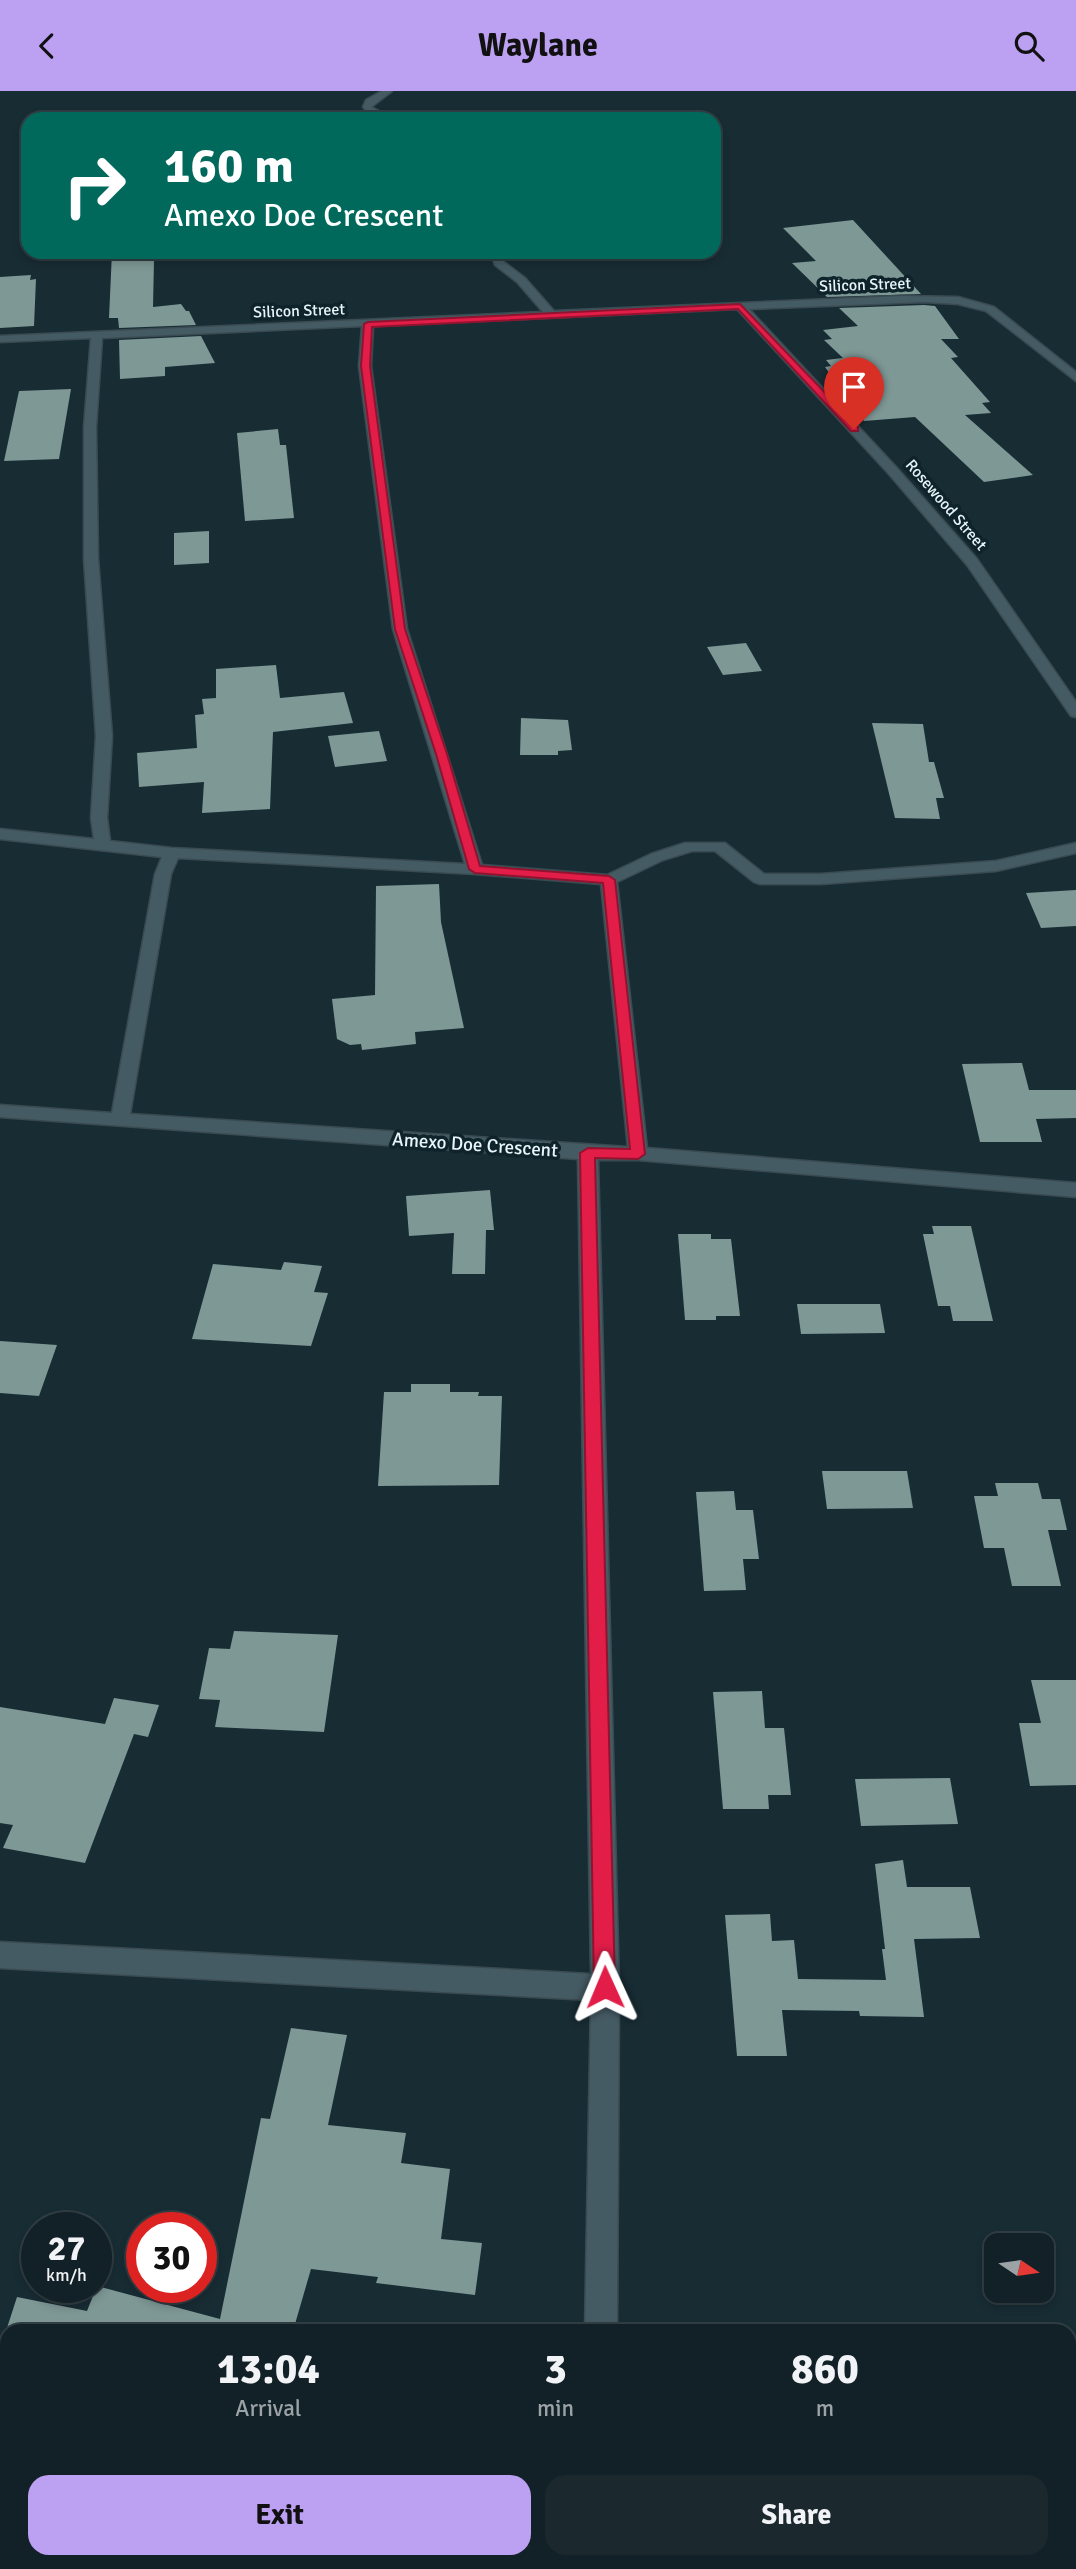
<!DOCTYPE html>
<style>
:root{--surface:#122127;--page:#1b292f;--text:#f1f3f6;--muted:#9ca3a7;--line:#313e44;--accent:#bca0f2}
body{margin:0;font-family:Signika,sans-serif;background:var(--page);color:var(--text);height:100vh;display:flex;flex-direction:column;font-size:26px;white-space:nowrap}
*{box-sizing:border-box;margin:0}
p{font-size:23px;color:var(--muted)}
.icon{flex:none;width:38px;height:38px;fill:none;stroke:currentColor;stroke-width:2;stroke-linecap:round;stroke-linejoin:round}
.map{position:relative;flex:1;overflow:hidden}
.panel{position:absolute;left:0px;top:2233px;width:1076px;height:245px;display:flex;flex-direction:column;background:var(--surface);border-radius:21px 21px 0 0;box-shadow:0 4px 10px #0003,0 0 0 2px var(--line)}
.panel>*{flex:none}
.guide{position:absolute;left:21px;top:21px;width:700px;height:147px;border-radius:21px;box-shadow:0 4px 10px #0003,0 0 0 2px var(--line);background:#00695c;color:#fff;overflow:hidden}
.needle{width:46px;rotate:103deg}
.fabs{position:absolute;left:984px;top:2142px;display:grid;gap:14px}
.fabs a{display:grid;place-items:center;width:70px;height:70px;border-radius:14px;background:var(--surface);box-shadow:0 4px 10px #0003,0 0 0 2px var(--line);font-size:35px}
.speed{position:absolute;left:21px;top:2121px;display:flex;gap:14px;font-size:35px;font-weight:700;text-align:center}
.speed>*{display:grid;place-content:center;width:91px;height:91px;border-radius:50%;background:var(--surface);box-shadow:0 4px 10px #0003,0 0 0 2px var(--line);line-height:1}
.speed small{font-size:18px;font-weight:400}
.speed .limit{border:10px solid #d22;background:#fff;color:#111}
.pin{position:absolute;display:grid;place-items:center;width:60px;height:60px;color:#fff;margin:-72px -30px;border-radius:50% 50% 50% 0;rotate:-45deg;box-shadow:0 0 7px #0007}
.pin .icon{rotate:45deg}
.me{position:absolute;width:77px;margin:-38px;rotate:359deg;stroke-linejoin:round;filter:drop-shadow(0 0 5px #0008)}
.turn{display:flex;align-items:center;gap:24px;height:147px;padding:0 28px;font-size:32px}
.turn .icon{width:91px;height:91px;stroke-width:2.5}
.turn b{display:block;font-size:49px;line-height:60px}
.eta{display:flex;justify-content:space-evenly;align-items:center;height:119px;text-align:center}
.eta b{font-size:42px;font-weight:800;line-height:49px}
.cta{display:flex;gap:14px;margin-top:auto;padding:14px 28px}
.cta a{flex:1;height:80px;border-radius:21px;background:var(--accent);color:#111;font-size:28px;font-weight:800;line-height:80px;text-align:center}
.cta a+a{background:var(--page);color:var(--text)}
header{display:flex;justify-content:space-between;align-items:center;height:91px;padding:0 28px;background:var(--accent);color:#111;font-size:32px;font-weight:800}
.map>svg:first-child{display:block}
.building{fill:#7e9896}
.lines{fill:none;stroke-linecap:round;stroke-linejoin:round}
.street-casing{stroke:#394b51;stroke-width:3}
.street{fill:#455b64;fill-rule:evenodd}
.route{fill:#e11d48;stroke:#92132f;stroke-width:2}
.labels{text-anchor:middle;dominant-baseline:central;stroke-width:7;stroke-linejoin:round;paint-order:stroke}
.far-street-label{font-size:16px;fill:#e8f5fa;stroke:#0e232a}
.street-label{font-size:19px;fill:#e8f5fa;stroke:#0e232a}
</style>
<header><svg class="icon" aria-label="back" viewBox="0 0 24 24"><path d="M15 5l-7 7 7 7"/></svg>Waylane<svg class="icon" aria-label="search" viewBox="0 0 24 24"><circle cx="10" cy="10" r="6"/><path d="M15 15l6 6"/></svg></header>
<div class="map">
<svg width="1076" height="2478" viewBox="0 0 1076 2478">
<rect width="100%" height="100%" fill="#182c34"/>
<path class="building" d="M853,129L921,203L827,206L792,172L816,170L783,137Z
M112,161H150V170L154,169L153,216L181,213L186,220H189L196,234L119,237L118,227H109Z
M31,184L30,189L36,188L34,235L0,237V186Z
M924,214L935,215L959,248H941L958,266L951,267L990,311L982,312L991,322L965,324L1033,384L984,391L915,326L864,330L825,276L831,275L826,269L843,267L824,249L832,248L823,239L858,235L839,217Z
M201,245L215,272L165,276V285L120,288L119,249Z
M71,298L59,368L4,370L19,300Z
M278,338L280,354H286L294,427L245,430L237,342Z
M209,440V472L174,474V442Z
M746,552L762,580L723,584L707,556Z
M276,574L280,607L344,601L353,632L273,641L270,718L202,722L204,691L139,696L137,662L197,657L195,624L204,623L202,608L216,607V578Z
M521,627L568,629L572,659L558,660V664H520Z
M872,632L923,633L929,671H934L944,707H936L940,728L895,727Z
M379,640L387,670L335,676L328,645Z
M439,793L441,831L464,937L415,941L416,953L362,959L361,953L350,954L337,948L332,908L375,904L376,795Z
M1076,799V835L1041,837L1026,802Z
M1022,972L1029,999H1076V1027L1036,1028L1042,1051H980L962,973Z
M490,1099L494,1139H486L485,1183H452L454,1142L409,1145L406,1105Z
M932,1135H971L993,1230H953L950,1215H938L923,1143H934Z
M678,1143H711V1148H731L740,1225H716V1229H685Z
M284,1171L322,1175L314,1201L328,1202L311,1255L192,1248L213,1173L281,1179Z
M797,1213H880L885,1242L801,1243Z
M0,1250L57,1254L39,1305L0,1302Z
M411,1293H450V1301H479L478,1305H502L499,1394L378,1395L384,1301H411Z
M822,1380H907L913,1417L827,1418Z
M995,1392H1038L1042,1408H1060L1067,1439H1048L1061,1495H1012L1004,1457H984L974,1405H998Z
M734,1400L736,1419H753L759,1468H743L746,1499L704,1500L696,1401Z
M234,1540L338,1544L324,1641L215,1636L220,1609L199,1608L209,1557L230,1558Z
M1031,1589H1076V1694L1030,1695L1019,1632H1041Z
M762,1600L765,1637H784L791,1704H768L769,1718H723L713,1601Z
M114,1607L159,1614L148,1646L134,1643L85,1772L3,1757L13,1734L0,1732V1616L105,1633Z
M950,1687L958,1733L861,1735L855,1688Z
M903,1769L907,1796H970L980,1847L914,1848L924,1926L860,1925L859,1920L782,1919L787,1965H737L725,1824L770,1823L772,1850L794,1849L798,1888L886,1889L882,1858H885L875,1773Z
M291,1937L347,1944L328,2034L406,2042L401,2072L450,2078L441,2148L482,2152L475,2204L376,2192L378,2186L311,2178L293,2240H6L17,2206L87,2220L97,2195L220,2228L261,2027L270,2028Z"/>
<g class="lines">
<defs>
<path id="street" d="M382,0H392L371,16L395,28L370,24L363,16L366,9Z
M490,161H500L504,171L525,187L554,220L902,205L958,206L994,216L1076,281V290L986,220L958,213L924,211L749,218L896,376L977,468L1076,611V626L1071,625L967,474L888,382L737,218L373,235L371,275L407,538L482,774L607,784L651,763L685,752H725L764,783H821L996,770L1076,752V762L996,780L821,793H760L754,791L715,760H692L663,769L617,791L647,1057L1076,1092V1106L638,1069H598L619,1897L617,2240H585L591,1909L0,1877V1851L591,1883L578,1068L0,1026V1014L112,1022L155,783L162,766L0,748V738L94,748L91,727L96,645L84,468V336L91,247L0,251V245L543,221L517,191L495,174ZM362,235L359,275L393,538L465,773L172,757L110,750L107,727L112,645L98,468L96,336L102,247ZM178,767L475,783L601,793L628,1056L130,1023L171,783Z
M581,2471H615V2478H581Z"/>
</defs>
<use href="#street" class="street-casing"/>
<use href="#street" class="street"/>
</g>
<path class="route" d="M740,213L858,336V340H851L738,218L372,236L370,275L405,538L447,663L480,775L609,785L615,789L645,1063L638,1068L595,1067L615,1896L612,1903L605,1906L598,1903L594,1896L580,1062L588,1057L630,1058L603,792L475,782L469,778L436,663L395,538L361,275L364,233L368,231Z"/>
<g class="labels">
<g class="far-street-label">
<text transform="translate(865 194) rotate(-2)">Silicon Street</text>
<text transform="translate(299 220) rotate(-2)">Silicon Street</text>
<text transform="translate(946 414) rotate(49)">Rosewood Street</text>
</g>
<g class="street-label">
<text transform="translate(475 1054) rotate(4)">Amexo Doe Crescent</text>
</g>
</g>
</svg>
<div class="fabs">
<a><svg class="needle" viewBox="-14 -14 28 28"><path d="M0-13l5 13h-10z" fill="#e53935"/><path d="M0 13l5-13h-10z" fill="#9ca3a7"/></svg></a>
</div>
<div class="speed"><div>27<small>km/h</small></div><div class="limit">30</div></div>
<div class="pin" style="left:854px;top:338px;background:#d93025"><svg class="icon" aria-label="arrive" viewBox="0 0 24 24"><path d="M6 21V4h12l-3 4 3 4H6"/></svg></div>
<svg class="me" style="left:605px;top:1896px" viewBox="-20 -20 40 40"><path d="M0-17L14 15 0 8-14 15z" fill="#e11d48" stroke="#fff" stroke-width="4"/></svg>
<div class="guide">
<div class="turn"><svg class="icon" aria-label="right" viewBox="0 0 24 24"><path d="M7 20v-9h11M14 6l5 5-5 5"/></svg><div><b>160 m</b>Amexo Doe Crescent</div></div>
</div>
<section class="panel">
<div class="eta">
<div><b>13:04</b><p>Arrival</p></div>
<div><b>3</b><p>min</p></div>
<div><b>860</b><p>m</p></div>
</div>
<div class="cta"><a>Exit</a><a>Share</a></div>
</section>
</div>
